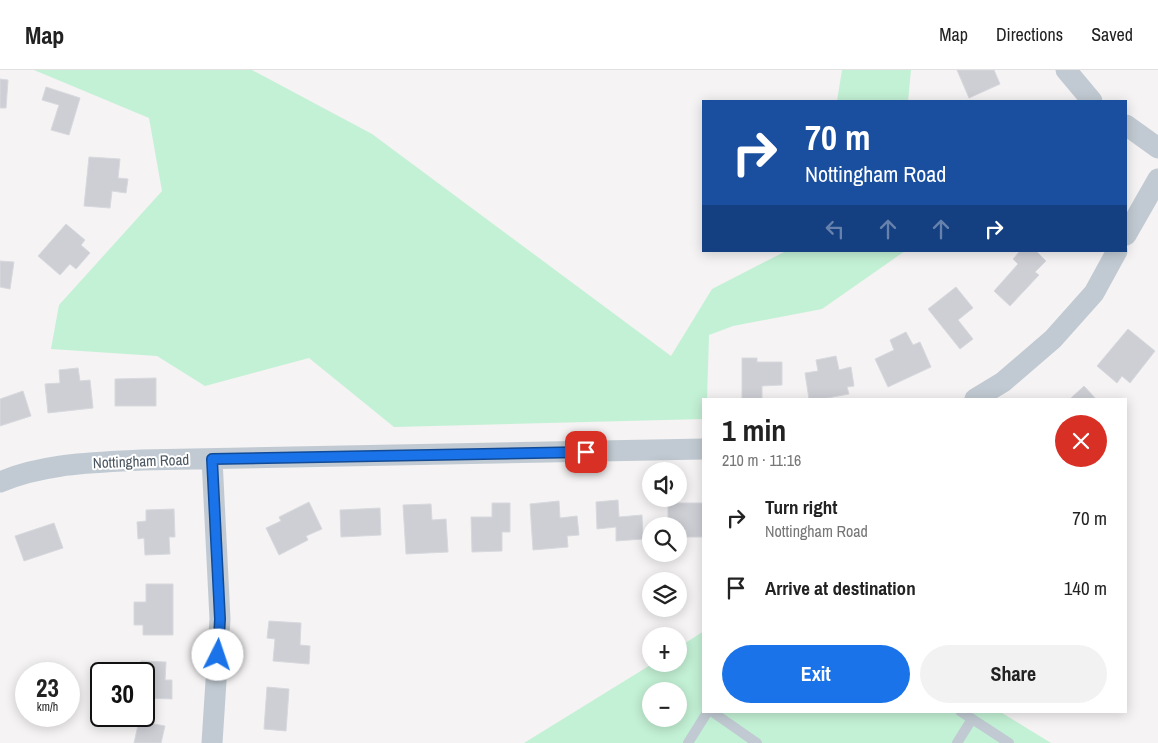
<!DOCTYPE html>
<meta charset="utf-8">
<style>
:root{--surface:#fff;--page:#f2f2f2;--text:#222;--muted:#767676;--line:#e0e0e0;--accent:#1a73e8}
body{margin:0;font-family:"Archivo Narrow",sans-serif;background:var(--page);color:var(--text);height:100vh;display:flex;flex-direction:column;font-size:19px;white-space:nowrap}
*{box-sizing:border-box;margin:0}
p{font-size:16px;color:var(--muted)}
.icon{flex:none;width:28px;height:28px;fill:none;stroke:currentColor;stroke-width:2;stroke-linecap:round;stroke-linejoin:round}
.map{position:relative;flex:1;overflow:hidden}
.details{position:absolute;left:702px;top:328px;width:425px;height:315px;display:flex;flex-direction:column;background:var(--surface);border-radius:0px;box-shadow:0 2px 12px #0003}
.details>*{flex:none}
.banner{position:absolute;left:702px;top:30px;width:425px;height:152px;border-radius:0px;box-shadow:0 2px 12px #0003;background:#1a4fa0;color:#fff;overflow:hidden}
.tools{position:absolute;left:642px;top:392px;display:grid;gap:10px}
.tools a{display:grid;place-items:center;width:45px;height:45px;border-radius:50%;background:var(--surface);box-shadow:0 2px 12px #0003;font-size:25px}
.speed{position:absolute;left:15px;top:592px;display:flex;gap:10px;font-size:25px;font-weight:700;text-align:center}
.speed>*{display:grid;place-content:center;width:65px;height:65px;border-radius:50%;background:var(--surface);box-shadow:0 2px 12px #0003;line-height:1}
.speed small{font-size:12px;font-weight:400}
.speed .limit{border:2px solid #111;border-radius:8px;background:#fff;color:#111}
.pin{position:absolute;display:grid;place-items:center;width:42px;height:42px;color:#fff;margin:-21px;border-radius:10px;box-shadow:0 2px 8px #0006}
.me{position:absolute;width:55px;margin:-28px;rotate:4deg;stroke-linejoin:round;filter:drop-shadow(0 0 4px #0008)}
.turn{display:flex;align-items:center;gap:18px;height:105px;padding:0 20px;font-size:22px}
.turn .icon{width:65px;height:65px;stroke-width:2.5}
.turn b{display:block;font-size:35px;line-height:42px}
.lanes{display:flex;align-items:center;height:48px;padding:0 20px;background:#0003;justify-content:center;gap:25px;direction:ltr}
.lanes .off{opacity:.35}
.round{display:grid;place-items:center;flex:none;width:52px;height:52px;border-radius:26px;background:var(--page)}
.overview{display:flex;align-items:center;justify-content:space-between;height:85px;padding:0 20px}
h1{font-size:30px;font-weight:700;line-height:38px}
.action{display:flex;gap:10px;margin-top:auto;padding:10px 20px}
.action a{flex:1;height:58px;border-radius:30px;background:var(--accent);color:#fff;font-size:20px;font-weight:700;line-height:58px;text-align:center}
.action a+a{background:var(--page);color:var(--text)}
ul{padding:0;list-style:none}
li{display:flex;align-items:center;gap:15px;height:70px;padding:0 20px}
li div{flex:1}
li b{display:block;font-size:19px}
li em{font-style:normal}
header{display:flex;align-items:center;gap:30px;box-sizing:border-box;height:70px;padding:0 25px;background:var(--surface);border-bottom:1px solid var(--line)}
header strong{font-size:24px}
nav{display:flex;gap:28px;margin-inline-start:auto;font-size:18px}
.map>svg:first-child{display:block}
.green{fill:#c3f1d5;fill-rule:evenodd}
.building{fill:#cdcfd5;stroke:#d7d9de}
.lines{fill:none;stroke-linecap:round;stroke-linejoin:round}
.service{stroke:#c1cad2;stroke-width:10}
.minor{stroke:#c1cad2;stroke-width:21}
.route-casing{stroke:#114b97;stroke-width:12}
.route{stroke:#1a73e8;stroke-width:9}
.labels{text-anchor:middle;dominant-baseline:central;stroke-width:4;stroke-linejoin:round;paint-order:stroke}
.street-label{font-size:15px;fill:#4a5661;stroke:#fff}
</style>
<header>
<strong>Map</strong>
<nav><a>Map</a><a>Directions</a><a>Saved</a></nav>
</header>
<div class="map">
<svg width="1158" height="673" viewBox="0 0 1158 673">
<rect width="100%" height="100%" fill="#f5f3f3"/>
<path class="green" d="M34,0H252L372,64L671,286L712,219L786,181H905L822,239L733,256L709,265L707,329H704V349L394,357L309,288L205,316L157,286L51,279L59,235L162,121L149,48Z
M842,0H911L908,31H837Z
M704,561V641H999L1051,673H524L652,594H679V577ZM651,621H679V649H651Z"/>
<path class="building" d="M957,0H994L1000,14L969,28Z
M0,9L8,10L6,38H0Z
M46,17L80,28L69,65L51,60L59,35L42,30Z
M89,87L120,89L118,108L128,109L126,123L112,121L110,138L84,136Z
M66,154L85,170L81,175L90,183L76,199L70,194L60,205L38,186Z
M1020,181H1036L1046,191L1035,202L1039,205L1010,236L994,221L1018,194L1013,189Z
M0,191L14,192L10,219L0,217Z
M956,217L973,238L958,250L973,269L960,279L928,239Z
M1128,259L1155,281L1130,313L1122,306L1117,313L1097,296Z
M906,262L913,275L920,272L931,297L888,317L875,289L894,280L890,270Z
M836,286L839,300L851,297L854,316L847,317L849,324L822,329H809L805,303L818,301L816,290Z
M742,288H757V292H782V315L762,316V329H742Z
M78,298L80,311L90,310L93,338L48,343L45,314L60,313L59,300Z
M156,308V336H115V309Z
M1084,316L1096,329H1070Z
M23,321L31,346L0,356V329Z
M618,430L619,447L642,445L643,469L616,471V457L597,459L596,432Z
M559,431L560,448L577,446L579,465L567,466L568,477L533,480L530,434Z
M309,432L322,459L306,466L308,470L279,485L266,458L281,451L279,447Z
M492,433H510V462H502V481L472,482L471,447H492Z
M668,433H704V467H686V460H679V456H668Z
M431,434L432,450L446,449L448,482L406,484L403,435Z
M380,438L381,465L341,467L340,440Z
M174,439L175,467H169L170,484L145,485L144,468L138,469L137,452L146,451V440Z
M54,453L63,478L24,491L15,466Z
M146,514H173V565H143V555H134V532H146Z
M269,551L301,553L300,575L310,576L309,594L273,591L275,569L267,568Z
M141,591L166,592L165,610H172V629L144,628V604H129V596L140,597Z
M267,617L289,619L286,661L264,659Z
M139,651L165,656L161,673H134Z"/>
<g class="lines">
<path class="service" d="M711,641L757,673
M960,641L1009,673
M688,673L708,641
M957,673L972,649"/>
<path class="minor" d="M1066,0L1092,31
M1126,55L1158,78
M1126,165L1158,109
M975,329L1003,312L1053,269L1094,223L1117,181
M212,389L220,549L212,673
M0,412C45,393 93,393 141,390L704,379"/>
</g>
<g class="lines">
<defs>
<path id="route" d="M218,585L220,549L212,389L586,382"/>
</defs>
<use href="#route" class="route-casing"/>
<use href="#route" class="route"/>
</g>
<g class="labels">
<g class="street-label">
<text transform="translate(141 391) rotate(-2)">Nottingham Road</text>
</g>
</g>
</svg>
<div class="tools">
<a><svg class="icon" aria-label="sound" viewBox="0 0 24 24"><path d="M4 9h4l5-4v14l-5-4H4zM17 9q2 3 0 6"/></svg></a>
<a><svg class="icon" aria-label="search" viewBox="0 0 24 24"><circle cx="10" cy="10" r="6"/><path d="M15 15l6 6"/></svg></a>
<a><svg class="icon" aria-label="layers" viewBox="0 0 24 24"><path d="M12 4l9 5-9 5-9-5zM3 14l9 5 9-5"/></svg></a>
<a>+</a>
<a>−</a>
</div>
<div class="speed"><div>23<small>km/h</small></div><div class="limit">30</div></div>
<div class="pin" style="left:586px;top:382px;background:#d93025"><svg class="icon" aria-label="arrive" viewBox="0 0 24 24"><path d="M6 21V4h12l-3 4 3 4H6"/></svg></div>
<svg class="me" style="left:218px;top:585px" viewBox="-20 -20 40 40"><circle r="19" fill="#fff"/><path d="M0-13L10 11 0 6-10 11z" fill="#1a73e8"/></svg>
<div class="banner">
<div class="turn"><svg class="icon" aria-label="right" viewBox="0 0 24 24"><path d="M7 20v-9h11M14 6l5 5-5 5"/></svg><div><b>70 m</b>Nottingham Road</div></div>
<div class="lanes"><svg class="icon off" aria-label="left" viewBox="0 0 24 24"><path d="M17 20v-9H6M10 6l-5 5 5 5"/></svg><svg class="icon off" aria-label="ahead" viewBox="0 0 24 24"><path d="M12 20V5M6 11l6-6 6 6"/></svg><svg class="icon off" aria-label="ahead" viewBox="0 0 24 24"><path d="M12 20V5M6 11l6-6 6 6"/></svg><svg class="icon" aria-label="right" viewBox="0 0 24 24"><path d="M7 20v-9h11M14 6l5 5-5 5"/></svg></div>
</div>
<section class="details">
<div class="overview"><div><h1>1 min</h1><p>210 m · 11:16</p></div><a class="round" style="background:#d93025;color:#fff"><svg class="icon" aria-label="close" viewBox="0 0 24 24"><path d="M6 6l12 12M18 6L6 18"/></svg></a></div>
<ul>
<li><svg class="icon" aria-label="right" viewBox="0 0 24 24"><path d="M7 20v-9h11M14 6l5 5-5 5"/></svg><div><b>Turn right</b><p>Nottingham Road</p></div><em>70 m</em></li>
<li><svg class="icon" aria-label="arrive" viewBox="0 0 24 24"><path d="M6 21V4h12l-3 4 3 4H6"/></svg><div><b>Arrive at destination</b></div><em>140 m</em></li>
</ul>
<div class="action"><a>Exit</a><a>Share</a></div>
</section>
</div>
